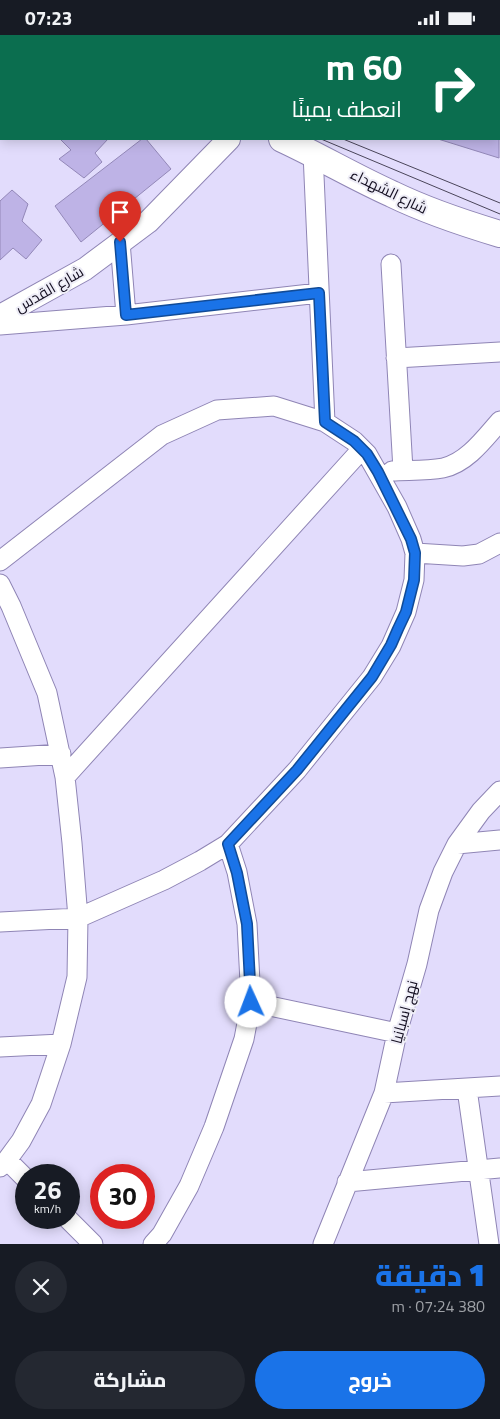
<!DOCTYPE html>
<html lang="ar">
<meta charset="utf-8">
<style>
:root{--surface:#171b24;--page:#242831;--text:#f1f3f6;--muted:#9ea1a6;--accent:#1a73e8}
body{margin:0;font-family:"Titillium Web",Cairo,sans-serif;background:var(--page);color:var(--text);direction:rtl;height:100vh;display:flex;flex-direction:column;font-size:19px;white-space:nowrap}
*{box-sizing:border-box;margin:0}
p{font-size:16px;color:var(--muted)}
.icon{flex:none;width:28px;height:28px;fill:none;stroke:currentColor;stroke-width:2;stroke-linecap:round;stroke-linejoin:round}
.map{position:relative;height:1209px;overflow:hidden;direction:ltr}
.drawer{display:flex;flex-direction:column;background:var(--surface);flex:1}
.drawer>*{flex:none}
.guide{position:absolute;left:0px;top:0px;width:500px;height:105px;box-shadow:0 2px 12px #0003;direction:rtl;background:#0b6e4f;color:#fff;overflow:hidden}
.speed{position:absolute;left:15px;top:1129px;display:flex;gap:10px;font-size:25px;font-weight:700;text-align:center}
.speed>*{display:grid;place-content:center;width:65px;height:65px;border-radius:50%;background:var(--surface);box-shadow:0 2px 12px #0003;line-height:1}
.speed small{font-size:12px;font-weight:400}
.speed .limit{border:8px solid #d22;background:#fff;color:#111}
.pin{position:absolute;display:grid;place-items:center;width:42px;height:42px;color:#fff;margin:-51px -21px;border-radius:50% 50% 50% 0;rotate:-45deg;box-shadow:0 0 5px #0007}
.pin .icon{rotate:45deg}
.me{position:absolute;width:55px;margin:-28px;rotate:358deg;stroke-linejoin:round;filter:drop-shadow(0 0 4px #0008)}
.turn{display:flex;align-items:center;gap:18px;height:105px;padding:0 15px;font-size:22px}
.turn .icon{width:65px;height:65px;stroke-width:2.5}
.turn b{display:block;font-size:35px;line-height:42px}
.round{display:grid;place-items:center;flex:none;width:52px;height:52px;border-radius:26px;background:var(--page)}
.head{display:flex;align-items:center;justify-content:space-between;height:85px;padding:0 15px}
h1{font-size:30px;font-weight:800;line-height:38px;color:var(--accent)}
.action{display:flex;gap:10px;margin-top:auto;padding:10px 15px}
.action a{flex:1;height:58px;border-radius:30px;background:var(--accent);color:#fff;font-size:20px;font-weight:800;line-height:58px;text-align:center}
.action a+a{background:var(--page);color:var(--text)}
.status{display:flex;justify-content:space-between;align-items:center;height:35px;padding:0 25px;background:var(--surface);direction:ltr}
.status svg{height:14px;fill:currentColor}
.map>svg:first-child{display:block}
.building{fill:#beb3e6;stroke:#9388b8}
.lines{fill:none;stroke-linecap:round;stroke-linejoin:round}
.service-casing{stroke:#8f85b5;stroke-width:11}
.minor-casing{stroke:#8f85b5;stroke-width:21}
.tertiary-casing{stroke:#8f85b5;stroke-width:24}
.secondary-casing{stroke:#8f85b5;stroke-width:28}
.service{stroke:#fff;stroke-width:9}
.minor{stroke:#fff;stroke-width:19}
.tertiary{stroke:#fff;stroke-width:22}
.secondary{stroke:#fff;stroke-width:26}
.tram{stroke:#4a455a;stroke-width:1}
.route-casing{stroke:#114b97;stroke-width:12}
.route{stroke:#1a73e8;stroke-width:9}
.labels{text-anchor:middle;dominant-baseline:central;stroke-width:4;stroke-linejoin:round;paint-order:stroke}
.street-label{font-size:15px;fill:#120d1f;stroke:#eeedf7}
</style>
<div class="status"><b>07:23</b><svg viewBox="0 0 49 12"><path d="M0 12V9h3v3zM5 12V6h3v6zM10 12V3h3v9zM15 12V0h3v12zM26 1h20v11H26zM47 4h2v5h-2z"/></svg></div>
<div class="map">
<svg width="500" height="1209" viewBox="0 0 500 1209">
<rect width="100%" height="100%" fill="#e2dcfc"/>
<path class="building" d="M499,96V123L438,104H499Z
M60,104H108L95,118L102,127L84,143L59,124L71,115Z
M142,104H146L171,134L81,207L55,171Z
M12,155L28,169L22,186L42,205L26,224L13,213L0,225V166Z"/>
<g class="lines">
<defs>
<path id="service" d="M450,1V0"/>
<path id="minor" d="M297,1V0
M313,118L325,387
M120,207L126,280
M391,229L403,435
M0,290L126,280L319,258
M396,323L500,317
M392,436C408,435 427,436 443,433C467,428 485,403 500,386
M415,518L463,521L479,519L500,508
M0,526L162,400L217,375L274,371L325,387L354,406L367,419L397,472L411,504L415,518L414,545L406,577L391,611L372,642L297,735L228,809L200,826L164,845L78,883L0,887
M0,549L11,571L47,658L65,742L72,808L78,883L77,942L61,1009L41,1069L21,1106L7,1125L0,1132
M0,723L61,719
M65,742L362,414
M457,809L500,805
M251,967L397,998
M0,1012L61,1009
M467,1054L489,1209
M384,1058L500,1051
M7,1125L26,1144
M347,1147L500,1133
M66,1182L93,1209
M153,1209L162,1199L189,1151L214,1092L244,1004L251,967L247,889L237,837L228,809
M323,1209L384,1058L397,998L417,929L429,875L443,837L457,809L481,776L500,756"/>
<path id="tertiary" d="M0,281L85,234L148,187L229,104"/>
<path id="secondary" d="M88,0L90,1
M282,104C319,121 354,142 392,159C427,176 463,188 500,199"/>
</defs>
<use href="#service" class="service-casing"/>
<use href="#minor" class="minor-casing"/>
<use href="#tertiary" class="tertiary-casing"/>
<use href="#secondary" class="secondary-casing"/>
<use href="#service" class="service"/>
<use href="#minor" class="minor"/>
<use href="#tertiary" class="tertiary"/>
<use href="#secondary" class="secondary"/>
<path class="tram" d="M120,0L122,1
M131,0L133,1
M321,104L500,179
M343,104L500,168"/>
</g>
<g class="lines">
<defs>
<path id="route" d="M120,207L126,280L319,258L325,387L354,406L367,419L378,437L411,504L415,518L414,545L406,577L398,594L391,610L372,642L297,735L228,809L237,838L247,889L251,967"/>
</defs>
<use href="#route" class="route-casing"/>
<use href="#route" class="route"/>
</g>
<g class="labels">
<g class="street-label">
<text transform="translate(389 156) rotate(26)">شارع الشهداء</text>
<text transform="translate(49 254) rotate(-30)">شارع القدس</text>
<text transform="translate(404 977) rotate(-75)">نهج إسبانيا</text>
</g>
</g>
</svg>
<div class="speed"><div>26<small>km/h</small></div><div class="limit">30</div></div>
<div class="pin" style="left:120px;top:207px;background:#d93025"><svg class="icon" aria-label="arrive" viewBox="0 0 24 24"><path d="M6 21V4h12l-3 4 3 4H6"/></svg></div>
<svg class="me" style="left:251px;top:967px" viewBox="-20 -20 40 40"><circle r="19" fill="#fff"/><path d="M0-13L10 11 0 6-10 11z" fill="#1a73e8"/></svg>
<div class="guide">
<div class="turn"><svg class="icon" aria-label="right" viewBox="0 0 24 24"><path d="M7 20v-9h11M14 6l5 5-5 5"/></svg><div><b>60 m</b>انعطف يمينًا</div></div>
</div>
</div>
<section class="drawer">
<div class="head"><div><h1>1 دقيقة</h1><p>380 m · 07:24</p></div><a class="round"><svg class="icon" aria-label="close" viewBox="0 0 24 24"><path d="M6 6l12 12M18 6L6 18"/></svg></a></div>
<div class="action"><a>خروج</a><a>مشاركة</a></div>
</section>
